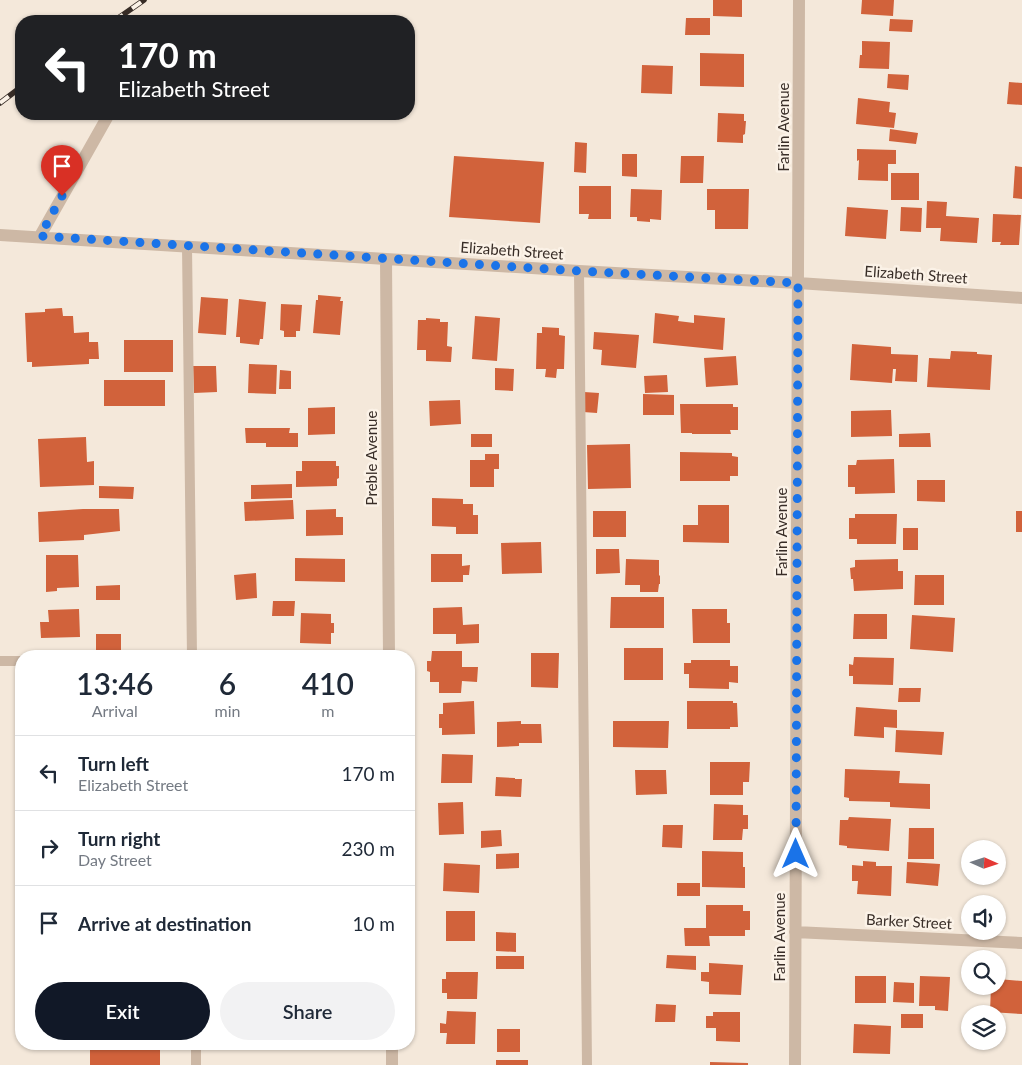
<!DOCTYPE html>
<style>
:root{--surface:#fff;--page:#f2f2f3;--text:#1f2937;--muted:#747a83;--line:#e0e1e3;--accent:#111827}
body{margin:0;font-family:Lato,sans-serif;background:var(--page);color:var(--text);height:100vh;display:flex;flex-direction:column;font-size:19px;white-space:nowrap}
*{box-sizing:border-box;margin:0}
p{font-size:16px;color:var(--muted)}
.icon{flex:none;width:28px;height:28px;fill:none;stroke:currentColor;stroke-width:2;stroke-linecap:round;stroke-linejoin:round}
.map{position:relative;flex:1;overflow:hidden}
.drawer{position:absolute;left:15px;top:650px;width:400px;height:400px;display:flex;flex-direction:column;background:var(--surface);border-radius:20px;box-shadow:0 1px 4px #0004}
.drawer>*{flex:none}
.guide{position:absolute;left:15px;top:15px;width:400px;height:105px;border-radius:20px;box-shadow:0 1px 4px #0004;background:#202124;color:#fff;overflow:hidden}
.needle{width:32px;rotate:93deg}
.tools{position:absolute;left:961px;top:840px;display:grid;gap:10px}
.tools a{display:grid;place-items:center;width:45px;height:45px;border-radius:50%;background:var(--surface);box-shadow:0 1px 4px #0004;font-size:25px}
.pin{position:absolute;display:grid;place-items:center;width:42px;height:42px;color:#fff;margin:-51px -21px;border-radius:50% 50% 50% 0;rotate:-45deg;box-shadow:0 0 5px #0007}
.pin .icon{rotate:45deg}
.me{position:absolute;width:55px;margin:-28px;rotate:0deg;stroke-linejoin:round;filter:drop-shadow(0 0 4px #0008)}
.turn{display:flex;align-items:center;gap:18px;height:105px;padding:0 20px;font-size:22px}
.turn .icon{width:65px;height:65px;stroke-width:2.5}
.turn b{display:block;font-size:35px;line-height:42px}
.eta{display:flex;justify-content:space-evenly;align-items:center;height:85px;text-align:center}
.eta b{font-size:30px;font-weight:600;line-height:35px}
.action{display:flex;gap:10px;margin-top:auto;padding:10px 20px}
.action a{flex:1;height:58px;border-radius:30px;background:var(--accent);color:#fff;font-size:20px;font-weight:600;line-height:58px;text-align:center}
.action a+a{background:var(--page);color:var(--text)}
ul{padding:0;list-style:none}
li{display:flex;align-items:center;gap:15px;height:75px;padding:0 20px;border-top:1px solid var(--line)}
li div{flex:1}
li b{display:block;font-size:19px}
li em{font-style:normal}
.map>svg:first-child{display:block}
.building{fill:#d1623b}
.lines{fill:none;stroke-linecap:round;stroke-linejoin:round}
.service{stroke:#cdb8a5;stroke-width:10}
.minor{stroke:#cdb8a5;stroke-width:12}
.rail-casing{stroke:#382d27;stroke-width:5.5}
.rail{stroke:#fbf2e7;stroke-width:4;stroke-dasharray:11;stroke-linecap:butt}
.route{stroke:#1a73e8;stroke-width:9;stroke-dasharray:0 16.2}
.labels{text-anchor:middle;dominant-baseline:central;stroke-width:5;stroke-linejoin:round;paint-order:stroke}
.street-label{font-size:15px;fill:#382d27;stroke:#fbf2e7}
</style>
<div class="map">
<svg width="1022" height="1065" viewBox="0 0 1022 1065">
<rect width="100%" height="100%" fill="#f4e8da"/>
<path class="building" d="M713,0H742V17L713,16Z
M862,0H894L893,16L861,14Z
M686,18H710V35H685Z
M890,19L913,20L912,32L889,31Z
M862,41L890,42L889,69L859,68L860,55H862Z
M700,53L744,54V87L700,86Z
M642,65L673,66L672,94L641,93Z
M888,74L909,75L908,90L887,88Z
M1009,82L1022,83V105L1007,104Z
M858,98L890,102L889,112L896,113L894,128L856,124Z
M718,113L744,114V121H746L745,134L743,135V143L717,142Z
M890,129L918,133L916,144L889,141Z
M575,142L587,143L586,173L574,172Z
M857,149L896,150V164H888V181L858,180L859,160L857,161Z
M622,154H637V177L622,176Z
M454,156L544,162L540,223L449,217Z
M681,156H704L703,183H680Z
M1015,166L1022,167V199L1013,198Z
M891,173H919V200H891Z
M579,186H611V219H588L589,214H579Z
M631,189L662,190L661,220L650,219V222L637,221V217H630Z
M707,189H749L748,229H715V210H707Z
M927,201L947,202L946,216L979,218L977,243L940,241L941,228H926Z
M847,207L888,210L886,239L845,236Z
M901,207L922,208L921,232L900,231Z
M993,214L1021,215L1019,245H1000L1001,242H992Z
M318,295L341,297L340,301H343L340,335L313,333L316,300H318Z
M201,297L228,299L226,335L198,333Z
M239,299L266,302L263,339H260L259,345L240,343V337H236Z
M281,304L302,305L300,331H296V337H284V331L280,330Z
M62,308L63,316H73L74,333L89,332V342H98L99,359H89V364L32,367V362H27L25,313L45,312V309Z
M655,313L679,316L678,321L694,323V315L725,318L723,350L653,343Z
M475,316L500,318L497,361L472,359Z
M426,318L440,319V322H448L447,346L452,347L451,362L426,361V350H417L418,320H426Z
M542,327L559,328V335L565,336L564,369H557L556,378L545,377L546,369H536L537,333H542Z
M594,332L639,335L636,368L601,365L602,350L593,349Z
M124,340H173V372H124Z
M852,344L891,347V354L918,355L917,382L895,381L896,369H893L892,383L850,380Z
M951,351L977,352V354L992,355L990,390L927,387L929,358L950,359Z
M736,356L738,385L706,387L704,358Z
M249,364L277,365L276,394L248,393Z
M193,366H216L217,392L194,393Z
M495,368L514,369L513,391L495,390Z
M280,370L291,371V389H279Z
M667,375L668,392L645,393L644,376Z
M104,380H165V406H104Z
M584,392L599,393L597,413L583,412Z
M643,394L674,395V415H643Z
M460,400L461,424L430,426L429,401Z
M680,404H733V407H738V430H730L731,434H692V433H681Z
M335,407V434L308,435V408Z
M891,410L892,436L851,437V411Z
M245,428H290L289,433H298V447H266V443H246Z
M930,433L931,447H899V434Z
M471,434H492V447H471Z
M86,437L87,462L94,461V485L40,487L38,439Z
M630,444L631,488L588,489L587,445Z
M680,452L732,453V456L738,457V476H730V481H680Z
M485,454H499V469H494V487H470V460H485Z
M894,459L895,493L855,494V487H848V465H856L857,460Z
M302,461H336V466H339V478L337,479V486L296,487V471H302Z
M917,480H945V502L917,501Z
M292,484V498L251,499V485Z
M99,486L134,487L133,499L99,498Z
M432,498L463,499V504H473V515H478V534H456V527L432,526Z
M293,500L294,519L245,521L244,502Z
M698,505H729V543L683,542V525H698Z
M83,509H119L120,531L84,535V540L39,542L38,512Z
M336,509V517H343V535L306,536V510Z
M593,511H626V537H593Z
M1016,511H1022V532H1016Z
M855,514H897L896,544H857V539H849V518H855Z
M903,528H918V550H903Z
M541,542L542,573L502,574L501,543Z
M596,549H619L620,573L596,574Z
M431,554H462V566L470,565L469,575H463V582H431Z
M46,555H78L79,587L57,588V591L46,592Z
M295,558L345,559V582L295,581Z
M626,559L659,560V576L660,575V584H659L658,592H640V585H625Z
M898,559V571H903V589L854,591L853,579H851L850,568L855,567V560Z
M256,573L257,598L236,600L234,575Z
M915,575H944V605H914Z
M120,585V600H96V586Z
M611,597H664V628H610Z
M273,601H295L294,616H272Z
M462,607L463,625L479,624V643L456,644V634H433V608Z
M79,609L80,637L41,638L40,622H49L48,610Z
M692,609H727V623H730V643H693Z
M301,613L331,614V623H334V633H331V644L300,643Z
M854,614H887V639H853Z
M912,615L955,618L953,652L910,649Z
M96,634H121V653H96Z
M624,648H663V680H624Z
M432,651H462V667H478L477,682L462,681L461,693H439V682H430V672L427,671V661H431Z
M531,653H559L558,688L531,687Z
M854,657L894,658L893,685L853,684V676H849V664L853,665Z
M691,660H730V666H738V683L729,682V689L689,688V674H684V663H691Z
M899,688H921L920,702H898Z
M474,701L475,734L442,735V728H439V714H443V703Z
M687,701H733V703H737L738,727H730V729H687Z
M856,707L897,710V728L884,727V738L854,736Z
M521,721V724H541L542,743H519V746L497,747V722Z
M613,721H669L668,748L613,747Z
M896,730L944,732L942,755L895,752Z
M442,754L473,755L472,783H441Z
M710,762H750L749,782H743V795H710Z
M845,769L900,771L899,783L930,784V809L890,807V802L849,801V798L844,797Z
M635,770H666L667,794L636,795Z
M496,777L515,778V779H522L521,797L495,796Z
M463,802L464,834L439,835L438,803Z
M714,804L743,805V815H748V829H743L742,840H713Z
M849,817L891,819L889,851L847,848V846L839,845L840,820H848Z
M663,825H683L682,848L662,847Z
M909,828H934V859H908Z
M501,830L502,846L481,848V831Z
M702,851L743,852V867H745V888L702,887Z
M519,853V868L496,869V854Z
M863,861L876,862V866H892L891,896L857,894L858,881H852V865L863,866Z
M907,862L940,864L938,886L906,883Z
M444,863L480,865L479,893L443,891Z
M677,883H700V896H677Z
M706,905H743V911H750V930H745V936H709L710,946H685L684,928H706Z
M446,911H475V941H446Z
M496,932L516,933V952L496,951Z
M667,955L696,956V970L666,968Z
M496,956H524V969H496Z
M709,963L743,965L741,995L709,994V982L701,981V972H709Z
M446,972H478L477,999H447V993H442V979H446Z
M855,976H886V1003H855Z
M920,976L950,977L948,1011L935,1010V1006H919Z
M998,979L1022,981V1014L990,1012L991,986H998Z
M894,982L914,983V1003L893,1002Z
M656,1004L676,1005L675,1022H655Z
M447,1011L476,1012L475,1044H446L447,1033H440V1023L446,1024Z
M713,1012H740V1042L716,1041V1028H706V1016H713Z
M901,1014H923V1028H901Z
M854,1024L891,1026L890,1054L853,1053Z
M497,1029H520V1052H497Z
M90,1044H160V1065H90Z
M278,1044H335V1048L278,1049Z
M496,1060H528V1065H496Z
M710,1062L748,1063V1065H710Z"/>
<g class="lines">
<path class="service" d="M187,246L192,656
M579,271L587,1065
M0,661H21
M196,1044V1065"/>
<path class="minor" d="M0,235L579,271L798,283L1022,298
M40,236L109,114
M386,259L389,656
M795,932L1022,943
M392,1044V1065
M795,1065L799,0"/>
<defs>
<path id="rail" d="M114,21L144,0
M0,103L21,87"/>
</defs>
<use href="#rail" class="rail-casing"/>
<use href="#rail" class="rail"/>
</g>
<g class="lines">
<path class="route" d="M62,196L40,236L579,271L798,283L796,854"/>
</g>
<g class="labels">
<g class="street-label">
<text transform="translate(783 127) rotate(-90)">Farlin Avenue</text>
<text transform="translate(512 250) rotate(4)">Elizabeth Street</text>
<text transform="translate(916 274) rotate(4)">Elizabeth Street</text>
<text transform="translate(371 458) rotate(-90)">Preble Avenue</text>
<text transform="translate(781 532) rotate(-90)">Farlin Avenue</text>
<text transform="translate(909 921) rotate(3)">Barker Street</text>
<text transform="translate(779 937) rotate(-90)">Farlin Avenue</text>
</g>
</g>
</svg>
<div class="tools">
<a><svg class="needle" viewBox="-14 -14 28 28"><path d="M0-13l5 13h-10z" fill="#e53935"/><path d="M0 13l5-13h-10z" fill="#747a83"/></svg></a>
<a><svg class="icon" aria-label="sound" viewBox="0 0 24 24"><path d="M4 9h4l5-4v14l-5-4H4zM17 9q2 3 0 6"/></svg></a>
<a><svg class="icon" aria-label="search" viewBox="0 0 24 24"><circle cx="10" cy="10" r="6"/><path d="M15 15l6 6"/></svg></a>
<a><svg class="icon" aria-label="layers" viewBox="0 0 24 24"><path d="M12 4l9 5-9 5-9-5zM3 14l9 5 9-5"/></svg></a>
</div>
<div class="pin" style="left:62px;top:196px;background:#d93025"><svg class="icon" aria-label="arrive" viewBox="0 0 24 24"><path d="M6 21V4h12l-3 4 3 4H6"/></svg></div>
<svg class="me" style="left:796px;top:854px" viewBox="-20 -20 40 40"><path d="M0-17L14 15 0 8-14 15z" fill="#1a73e8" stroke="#fff" stroke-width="4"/></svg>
<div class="guide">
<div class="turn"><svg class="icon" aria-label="left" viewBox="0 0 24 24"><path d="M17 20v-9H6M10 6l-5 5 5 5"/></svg><div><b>170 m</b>Elizabeth Street</div></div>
</div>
<section class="drawer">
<div class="eta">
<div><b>13:46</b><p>Arrival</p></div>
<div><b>6</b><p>min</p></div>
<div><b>410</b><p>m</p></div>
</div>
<ul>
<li><svg class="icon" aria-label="left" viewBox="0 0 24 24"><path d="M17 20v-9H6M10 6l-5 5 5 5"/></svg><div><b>Turn left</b><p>Elizabeth Street</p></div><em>170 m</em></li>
<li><svg class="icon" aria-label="right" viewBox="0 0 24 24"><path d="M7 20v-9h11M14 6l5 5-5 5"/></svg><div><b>Turn right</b><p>Day Street</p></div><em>230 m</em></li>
<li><svg class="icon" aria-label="arrive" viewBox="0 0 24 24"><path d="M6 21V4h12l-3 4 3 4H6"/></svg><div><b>Arrive at destination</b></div><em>10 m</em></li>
</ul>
<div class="action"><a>Exit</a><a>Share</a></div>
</section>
</div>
